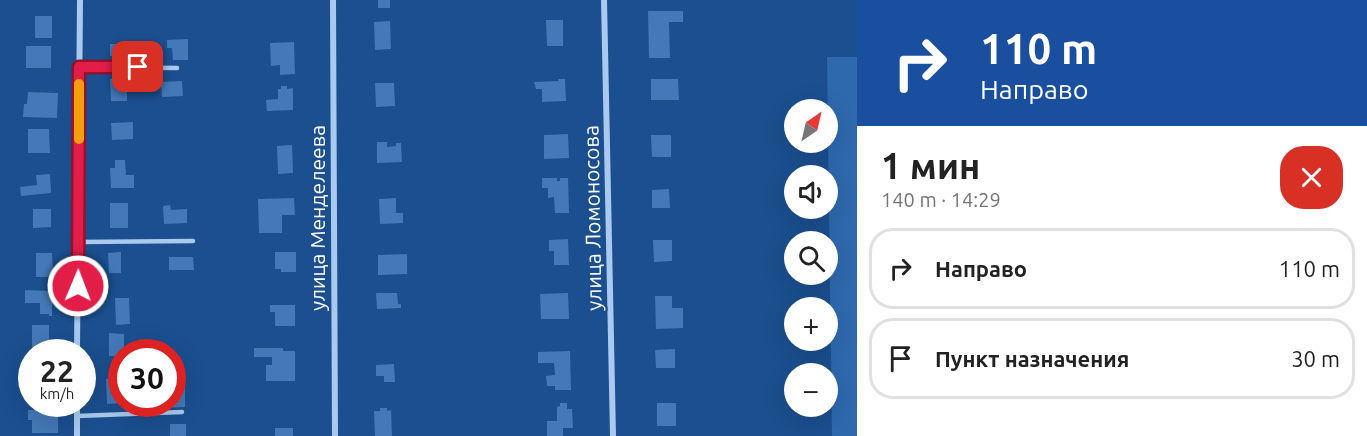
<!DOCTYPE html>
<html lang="ru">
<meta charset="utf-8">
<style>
:root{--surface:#fff;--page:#f6f6f6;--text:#222;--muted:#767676;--line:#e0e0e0}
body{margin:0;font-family:Ubuntu,sans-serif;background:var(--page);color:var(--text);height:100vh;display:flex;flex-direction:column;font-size:22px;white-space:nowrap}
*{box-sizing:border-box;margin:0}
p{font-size:20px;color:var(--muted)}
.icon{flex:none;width:33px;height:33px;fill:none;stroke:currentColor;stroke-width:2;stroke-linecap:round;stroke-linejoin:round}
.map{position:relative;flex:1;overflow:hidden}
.panel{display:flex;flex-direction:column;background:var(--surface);width:510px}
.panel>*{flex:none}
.guide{background:#1a4fa0;color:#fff;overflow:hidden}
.needle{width:39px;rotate:34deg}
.fabs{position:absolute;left:784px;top:99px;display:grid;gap:12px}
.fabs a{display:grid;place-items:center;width:54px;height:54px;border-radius:50%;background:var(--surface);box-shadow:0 6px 24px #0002;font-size:30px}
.speed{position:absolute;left:18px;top:339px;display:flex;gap:12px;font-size:30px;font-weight:700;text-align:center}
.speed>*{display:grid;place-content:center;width:78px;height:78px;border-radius:50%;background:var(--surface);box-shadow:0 6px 24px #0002;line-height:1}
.speed small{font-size:15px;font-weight:400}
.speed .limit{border:9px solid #d22;background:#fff;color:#111}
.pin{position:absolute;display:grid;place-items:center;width:51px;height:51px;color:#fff;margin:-26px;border-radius:12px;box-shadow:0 3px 9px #0006}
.me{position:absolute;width:66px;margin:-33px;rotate:1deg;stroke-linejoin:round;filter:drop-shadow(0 0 4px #0008)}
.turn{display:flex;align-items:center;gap:21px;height:126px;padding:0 24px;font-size:27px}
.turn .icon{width:78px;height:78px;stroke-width:2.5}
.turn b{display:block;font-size:42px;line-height:51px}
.round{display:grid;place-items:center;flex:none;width:63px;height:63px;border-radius:24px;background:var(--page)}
.headline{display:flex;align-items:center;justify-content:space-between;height:102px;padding:0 24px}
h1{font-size:36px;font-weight:700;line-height:45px}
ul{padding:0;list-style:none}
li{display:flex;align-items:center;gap:18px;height:81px;margin:0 12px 9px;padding:0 12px;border:3px solid var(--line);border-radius:24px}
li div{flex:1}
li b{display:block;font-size:22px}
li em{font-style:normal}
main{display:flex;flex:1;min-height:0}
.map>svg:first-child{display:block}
.green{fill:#2e69ad}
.building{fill:#4478b7}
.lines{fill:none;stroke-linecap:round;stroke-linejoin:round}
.lane{stroke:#a9c9ee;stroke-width:4.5}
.street{stroke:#a9c9ee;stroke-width:6}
.route-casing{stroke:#92132f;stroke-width:15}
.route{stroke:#e11d48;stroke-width:10}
.slow{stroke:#f59e0b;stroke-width:10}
.labels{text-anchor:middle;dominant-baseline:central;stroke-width:4.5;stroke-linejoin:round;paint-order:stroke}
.street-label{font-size:21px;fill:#fff;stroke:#1b4f8f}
</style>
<main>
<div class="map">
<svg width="857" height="436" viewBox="0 0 857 436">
<rect width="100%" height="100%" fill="#1b4f8f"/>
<path class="green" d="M827,57H857V436H832Z"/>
<path class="building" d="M378,0H390V8H378Z
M648,11H683V22H669L670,58H649Z
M35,16H52V38H35Z
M546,20H563V46H547Z
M390,21L391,49L375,50L374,22Z
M188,39V60H173L172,48H167V40Z
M294,42L295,74L280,75V65L271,66L270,43Z
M110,44H143V56H110Z
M26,46H51V68H26Z
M110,79H127V101H111Z
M558,79H565L566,101L542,102V89H536L534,82L559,81Z
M651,79H678L679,100H651Z
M182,81L183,96L162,97L161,82Z
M375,83H394L395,106L376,107Z
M281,86H287V89L293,88V110L267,111L266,100L278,99V89H281Z
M28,92L58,93L57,118L23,117L24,104H27Z
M133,122V139L112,140L111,123Z
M28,129H49L50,153H28Z
M568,134L569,158L544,159V135Z
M651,135H671V157H652Z
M377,142H387V147L396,146V143H401L402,162L377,163Z
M292,145L293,173L278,174L277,146Z
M115,160H125L126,175H134V188H111L110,168H115Z
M50,174L51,193L21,196L20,187L37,185L36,175Z
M542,178H557V181H560V178H568L569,213H555L554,197L548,198V188H542Z
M669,189L670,208H652V190Z
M294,198L295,215H282V233H259L258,199Z
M396,198V213H403V223L380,224L379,199Z
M110,203H128V228H110Z
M170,205L171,210L187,209V223L164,224L163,206Z
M33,209H51V227L33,228Z
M568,239L569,265H554V251H549V240Z
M653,240H672V261L654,262Z
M121,252V273H109L108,253Z
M275,252H296V272H281V269H275Z
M36,253H52L53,277H36Z
M407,254V274L378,275V255Z
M169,257H193L194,270H169Z
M25,290L52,291V316H49V314H40V303H25Z
M376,293H397L398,304H401V308L377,309Z
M568,293L569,319H541L540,294Z
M655,296H672V308H683V328L656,329Z
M115,298H129L130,324L116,325Z
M270,305H295V326H275V312H270Z
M32,325H49V350H32Z
M109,333L124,334V352H122V356H109Z
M254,348H283V351H295V381H266V365H272V357H254Z
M675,349V368H656L655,350Z
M570,351L571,390H555V386H547L546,376L555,375L554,363H538V352Z
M22,359H32V380L23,381Z
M394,364L395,382H384V376H376V365Z
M122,378V403L107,404L106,379Z
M172,385H185V407L164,408V404H172Z
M560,403H567V409H572L573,428H563V436H547V421H557V407L560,406Z
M657,403H676V426H657Z
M380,408H387V411L391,410L392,436H375L374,411H380Z
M28,410H58V433H32V420H28Z
M170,424H186V436H170Z
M275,428H293V436H275Z"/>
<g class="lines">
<path class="lane" d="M79,67L177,68
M78,242L193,241
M77,416L182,412"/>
<path class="street" d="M333,0L335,436
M604,0L613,436
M77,352L80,0
M77,436V404"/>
</g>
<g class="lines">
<defs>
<path id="route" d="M78,286L79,67H138"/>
</defs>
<use href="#route" class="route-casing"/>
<use href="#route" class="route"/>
<path class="slow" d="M79,139V84"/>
</g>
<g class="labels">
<g class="street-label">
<text transform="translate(317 218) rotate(-90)">улица Менделеева</text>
<text transform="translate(592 218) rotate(-91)">улица Ломоносова</text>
</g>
</g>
</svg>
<div class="fabs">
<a><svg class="needle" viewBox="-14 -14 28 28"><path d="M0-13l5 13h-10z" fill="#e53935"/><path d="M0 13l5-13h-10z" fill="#767676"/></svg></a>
<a><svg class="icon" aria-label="sound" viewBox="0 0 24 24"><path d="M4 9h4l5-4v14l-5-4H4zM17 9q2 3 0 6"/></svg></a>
<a><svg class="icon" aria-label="search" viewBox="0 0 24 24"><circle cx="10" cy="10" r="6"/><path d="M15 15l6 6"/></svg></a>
<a>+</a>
<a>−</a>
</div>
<div class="speed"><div>22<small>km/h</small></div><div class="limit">30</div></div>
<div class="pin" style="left:138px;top:67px;background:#d93025"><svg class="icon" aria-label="arrive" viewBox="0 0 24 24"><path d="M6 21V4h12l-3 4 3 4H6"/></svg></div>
<svg class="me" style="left:78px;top:286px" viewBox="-20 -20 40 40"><circle r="17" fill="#e11d48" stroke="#fff" stroke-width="3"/><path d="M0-11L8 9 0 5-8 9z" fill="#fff"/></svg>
</div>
<section class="panel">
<div class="guide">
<div class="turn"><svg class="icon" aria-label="right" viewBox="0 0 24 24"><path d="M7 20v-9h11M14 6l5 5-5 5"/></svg><div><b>110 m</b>Направо</div></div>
</div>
<div class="headline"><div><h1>1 мин</h1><p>140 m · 14:29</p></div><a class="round" style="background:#d93025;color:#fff"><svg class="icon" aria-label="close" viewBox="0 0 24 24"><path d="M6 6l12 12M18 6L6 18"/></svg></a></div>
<ul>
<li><svg class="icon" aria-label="right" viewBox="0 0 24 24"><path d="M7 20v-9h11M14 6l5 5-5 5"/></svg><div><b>Направо</b></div><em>110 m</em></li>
<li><svg class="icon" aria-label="arrive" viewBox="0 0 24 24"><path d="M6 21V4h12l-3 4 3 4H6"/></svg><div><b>Пункт назначения</b></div><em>30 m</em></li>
</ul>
</section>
</main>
